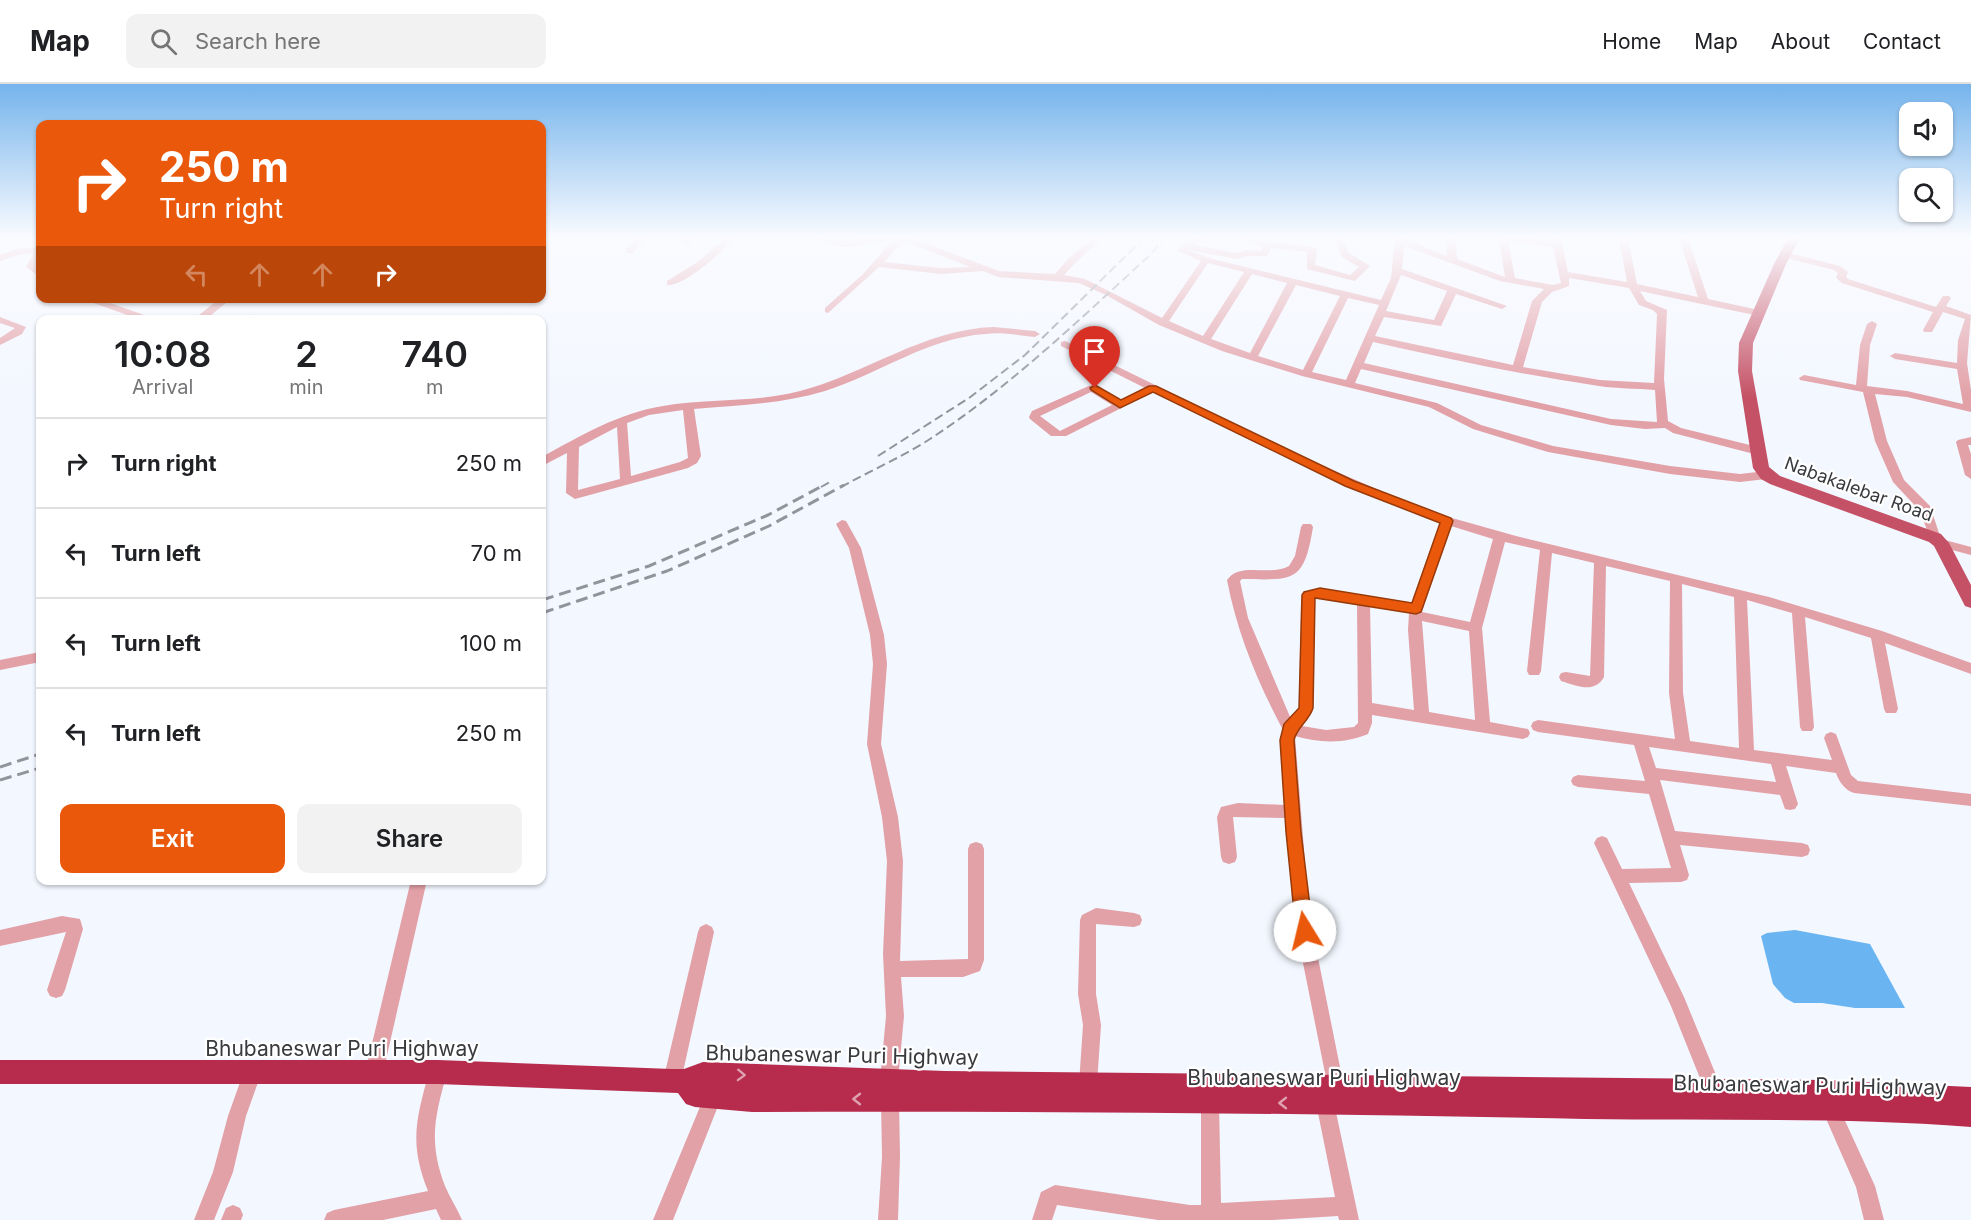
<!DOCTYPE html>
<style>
:root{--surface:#fff;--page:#f2f2f2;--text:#202124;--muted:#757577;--line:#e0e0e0;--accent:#ea580c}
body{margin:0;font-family:Inter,sans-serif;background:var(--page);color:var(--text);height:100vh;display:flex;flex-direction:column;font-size:22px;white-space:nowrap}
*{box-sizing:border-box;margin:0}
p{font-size:20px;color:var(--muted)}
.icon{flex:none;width:33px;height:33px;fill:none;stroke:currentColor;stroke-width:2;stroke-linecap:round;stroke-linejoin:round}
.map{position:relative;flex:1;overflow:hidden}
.details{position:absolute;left:36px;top:231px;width:510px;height:570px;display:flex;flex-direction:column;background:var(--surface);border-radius:12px;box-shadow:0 2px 4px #0004}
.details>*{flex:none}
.banner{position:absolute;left:36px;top:36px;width:510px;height:183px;border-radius:12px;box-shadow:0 2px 4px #0004;background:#ea580c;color:#fff;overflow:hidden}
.tools{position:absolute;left:1899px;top:18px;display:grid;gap:12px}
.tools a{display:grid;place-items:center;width:54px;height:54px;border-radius:12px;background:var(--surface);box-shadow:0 2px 4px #0004;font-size:30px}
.pin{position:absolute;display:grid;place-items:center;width:51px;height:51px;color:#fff;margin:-62px -26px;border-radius:50% 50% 50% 0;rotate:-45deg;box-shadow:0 0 6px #0007}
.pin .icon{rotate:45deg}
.me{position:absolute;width:66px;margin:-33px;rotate:351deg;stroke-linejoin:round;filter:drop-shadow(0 0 4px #0008)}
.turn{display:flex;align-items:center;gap:21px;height:126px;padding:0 24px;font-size:27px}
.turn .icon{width:78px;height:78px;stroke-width:2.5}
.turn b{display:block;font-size:42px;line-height:51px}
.lanes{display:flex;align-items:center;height:57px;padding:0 24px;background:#0003;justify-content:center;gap:30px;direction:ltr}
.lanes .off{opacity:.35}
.eta{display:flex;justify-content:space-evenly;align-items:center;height:102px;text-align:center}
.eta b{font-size:36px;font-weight:600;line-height:42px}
.action{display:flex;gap:12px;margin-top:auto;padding:12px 24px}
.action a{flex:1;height:69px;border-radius:12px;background:var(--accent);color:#fff;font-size:24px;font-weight:600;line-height:69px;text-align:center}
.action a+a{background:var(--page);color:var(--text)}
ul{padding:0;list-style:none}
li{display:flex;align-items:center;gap:18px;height:90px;padding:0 24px;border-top:2px solid var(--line)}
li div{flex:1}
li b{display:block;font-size:22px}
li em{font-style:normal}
header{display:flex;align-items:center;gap:36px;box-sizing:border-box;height:84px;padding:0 30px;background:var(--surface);border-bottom:2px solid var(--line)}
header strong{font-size:28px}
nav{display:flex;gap:33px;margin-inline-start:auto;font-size:21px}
.search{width:420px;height:54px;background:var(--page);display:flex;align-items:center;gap:15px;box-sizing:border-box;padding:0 21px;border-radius:12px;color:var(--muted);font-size:22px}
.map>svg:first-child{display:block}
.water{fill:#6ab5f1}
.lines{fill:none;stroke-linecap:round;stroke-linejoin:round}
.minor{fill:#e2a0a7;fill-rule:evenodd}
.major{fill:#c45165;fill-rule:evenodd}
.highway{fill:#b72c4d;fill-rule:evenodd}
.rail-far1{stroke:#91949a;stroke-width:2;stroke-dasharray:9 4.5;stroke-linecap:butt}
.rail{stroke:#91949a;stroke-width:3;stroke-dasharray:12 6;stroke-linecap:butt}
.oneway{stroke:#dfa0af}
.route{fill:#ea580c;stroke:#983908;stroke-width:1.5}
.labels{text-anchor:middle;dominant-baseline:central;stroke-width:4.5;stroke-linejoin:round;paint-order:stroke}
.street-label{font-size:18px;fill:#383a3e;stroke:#fff}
.near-street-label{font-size:21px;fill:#383a3e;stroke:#fff}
</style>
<header>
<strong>Map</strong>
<div class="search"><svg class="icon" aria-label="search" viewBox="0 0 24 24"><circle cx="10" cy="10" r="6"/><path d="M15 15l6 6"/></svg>Search here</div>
<nav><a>Home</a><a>Map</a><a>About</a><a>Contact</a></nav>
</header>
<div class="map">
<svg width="1971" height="1136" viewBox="0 0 1971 1136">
<rect width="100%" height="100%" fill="#f3f7ff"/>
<path class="water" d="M1795,846L1870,860L1905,924H1855L1822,919H1794L1785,914L1773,900L1761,852L1767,849Z"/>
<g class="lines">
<path class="minor" d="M637,154H647L632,169H626V165Z
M685,154H695L687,161L682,158Z
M725,154H735C723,167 684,203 667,201V197L699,177Z
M809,154L845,157L865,154H912L999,187L1055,190L1068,175L1093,154H1103L1075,179L1064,191L1085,195L1162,234L1201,177L1178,167C1182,156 1194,154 1204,154L1194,161L1237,169L1246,166L1261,167L1262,163L1238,154L1312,163L1317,166L1315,181L1350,191L1359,183L1342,173L1333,154H1342L1349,169L1370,182L1355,197L1307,185V168L1271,164L1267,172H1247L1238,175L1188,166L1209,174L1381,216L1391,194L1395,154H1404L1447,172L1446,154H1456L1457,175L1505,193L1499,154H1529L1552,158V154H1561L1568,188L1627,198L1619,154H1628L1637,200L1698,213L1679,154H1688L1708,215L1759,226L1764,229L1759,232L1640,207L1646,217L1667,226L1664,295L1668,337L1681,344L1762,364V370L1758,371L1673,349L1665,344L1645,345L1611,341L1361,285L1355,299L1437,319L1481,341L1553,362L1670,382L1740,390L1766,387L1772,391L1766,395L1740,398L1670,390L1548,368L1473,345L1429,323L1302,292L1222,267L1159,241L1106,211L1079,199L998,193L983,187L941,190L879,183L828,229L825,228V224L863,190L893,156L845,163ZM1508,157L1553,163L1561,199L1553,201L1515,194ZM902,158L909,159L970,183L941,184L884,178ZM1404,162L1500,197L1544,205L1532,217L1513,281L1375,252L1384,233L1441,242L1456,210L1502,225L1507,222L1402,185ZM1208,179L1244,188L1203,252L1169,237ZM1252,190L1287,199L1250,269L1211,255ZM1401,191L1447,207L1434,236L1386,227ZM1569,194L1629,204L1639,221L1653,226L1657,230L1654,299L1600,296L1523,283L1542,218L1552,208L1569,202ZM1296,201L1340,212L1303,286L1258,272ZM1348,214L1379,221L1346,296L1312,288ZM1373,258C1448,275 1523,291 1599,302C1618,305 1636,304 1655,306L1657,338L1611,335L1364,279Z
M40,163V174L36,182L40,186V193L26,183L34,169L18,171L0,177V171L17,165Z
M1785,168L1840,182L1848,188L1846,193L1848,195L1936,223L1943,212H1949L1951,214L1946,222L1971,231L1967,279L1971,306V328L1907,313L1875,310L1887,357L1904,396L1930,422L1941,455L1971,463V471L1937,462L1935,458L1931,457L1920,427L1893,398L1875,357L1863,308L1800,296L1799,294L1804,291L1856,301L1860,261L1867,240L1872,237L1877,240L1870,261L1867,302L1907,307L1963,320L1957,285L1895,275L1890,272L1895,269L1957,279L1958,256L1965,235L1943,228L1932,248H1924L1923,246L1933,228L1842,199L1836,194L1838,189L1834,186L1782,173L1780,171Z
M80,214H96L158,236H141Z
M220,214H232L205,236H193Z
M0,233L26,243L22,250L0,261V254L15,244L0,239Z
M994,243L1035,247L1040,250L1035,253C1018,251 1001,248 985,250C927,254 879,290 825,307C782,320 739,321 694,325L701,372L697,379L688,384L575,415L566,409L567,369L542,382V373C580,352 619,329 663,322C708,314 755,319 800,307C866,290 924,245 994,243ZM683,326L688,374L680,378L631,392L627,339L649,331ZM617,343L620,395L578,406L579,363Z
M1065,257L1305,374L1402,416L1452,434L1516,452L1769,513L1882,547L1971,579V590L1885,559L1898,625L1896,629H1886L1884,625L1871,554L1805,533L1814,643L1812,647H1802L1800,643L1792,529L1747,516L1754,666L1832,676L1824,654L1826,650L1831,648L1836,650L1851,691L1858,697L1971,710V722L1854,709C1845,706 1839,698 1836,689L1786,682L1798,720L1795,725L1790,726L1785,725L1780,711L1660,696L1675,747L1802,759L1808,761L1810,766L1808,771L1802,773L1680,761L1689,791L1687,796L1681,798L1629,799L1684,913L1723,1008L1720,1014L1714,1017L1708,1014L1671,922L1594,759L1597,754L1602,752L1607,754L1622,785L1671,784L1649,710L1578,703L1573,701L1571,697L1573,693L1578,691L1645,697L1634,661L1538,648L1533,646L1531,642L1533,638L1538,636L1675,655L1669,609L1670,497L1606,482L1604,593C1594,610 1578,602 1561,597L1559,593L1561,589L1566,588L1590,592L1594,479L1552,469L1541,587L1539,591H1529L1527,587L1540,466L1505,458L1482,544L1490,638L1528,645L1530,649L1528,653L1523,655L1372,631V639L1368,650C1345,660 1319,659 1295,652L1309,829L1344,1003L1341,1009L1335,1012L1329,1009L1293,829L1286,734L1233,733L1237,773L1235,778L1229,780L1223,778L1221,773L1217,733L1221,723L1238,719L1285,721L1280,656L1283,646C1258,599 1237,549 1227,496C1240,477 1270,493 1289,482L1295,472L1301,443L1303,440H1311L1313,443C1304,499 1294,496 1242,495L1240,497L1248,534L1291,635L1299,624L1301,518L1304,508L1320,504L1411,519L1440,439C1341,402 1248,356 1153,308L1066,352H1051L1030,335L1029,333L1032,327L1091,301L1120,316L1145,304L1061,262V258ZM1091,308L1112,321L1060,347L1040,332ZM1451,442L1493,455L1470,538L1422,528ZM1682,500L1734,513L1739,664L1690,657L1683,609ZM1320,514L1357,520L1358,639L1354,643L1326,646L1302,642L1313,624V518L1314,515ZM1370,522L1409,529L1408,546L1414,626L1372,619ZM1422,537L1469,547L1475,636L1429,628ZM1649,663L1771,680L1776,698L1656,684Z
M1971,353V361H1968L1971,370V395L1965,391L1956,358L1958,356Z
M842,436L846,437L861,464L884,551L887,580L881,660L898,733L903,777L900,877L968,875V765L970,760L976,758L982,760L984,765V876L980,887L963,893H901L904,932L898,997L895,1003L889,1006L883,1003L880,997L886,932L883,870L887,777L882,733L867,660L873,580L870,551L849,464L836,440Z
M40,568V578L0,586V576Z
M411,796H427L383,989L380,995L374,998L368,995L365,989Z
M1096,824L1134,829L1140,831L1142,836L1140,841L1134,843L1096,840V910L1101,941L1097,1000L1094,1006L1088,1009L1082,1006L1079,1000L1083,941L1078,910L1080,836L1082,831Z
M62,832L80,835L83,845L65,906L62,912L56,914L50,912L47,906L66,848L0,862V846Z
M706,840L712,843L714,848L681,997L678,1003L672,1006L666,1003L663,997L698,848L700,843Z
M438,979L444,982L447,988C435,1033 428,1057 445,1102C450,1114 457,1124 462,1136H441L436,1125L383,1136H324L327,1129L334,1126L428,1107C409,1059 416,1036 429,988L432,982Z
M252,981L258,984L261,990L246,1032L233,1088L214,1136H194L213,1088L228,1032L243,990L246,984Z
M713,1003L719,1006L722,1012L673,1136H653L707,1006Z
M890,1006L896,1009L899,1015L900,1073L898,1136H878L882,1073L881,1015L884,1009Z
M1210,1009L1216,1012L1219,1018L1221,1119L1335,1113L1316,1019L1319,1013L1325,1010L1331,1013L1334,1019L1359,1136H1339L1338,1132L1273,1136H1158L1057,1121L1052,1136H1032L1041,1108L1055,1101L1190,1121H1201V1018L1204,1012Z
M1829,1012L1835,1015L1875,1102L1884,1136H1864L1856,1103L1820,1021L1823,1015Z
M233,1121L240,1124L243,1131L241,1136H221L226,1124Z"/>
<path class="major" d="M1788,154H1800L1786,180L1753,259L1752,287L1769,383L1780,392L1941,450L1949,459L1971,501V524L1965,522L1934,462L1929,458L1770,400L1761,395L1753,384L1738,287L1739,259L1774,180Z"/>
<path class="highway" d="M0,976H438L672,985H684L703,978L945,987L1824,996L1971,1003V1043C1842,1033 1714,1037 1585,1035C1307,1029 1030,1027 752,1028L695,1023L686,1020L678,1009L438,1000H0Z"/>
<path class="rail-far1" d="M878,372L969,314L1025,271L1144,154
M821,403L830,398
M841,403C870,387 902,373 930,355C1011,302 1080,235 1151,170L1165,154"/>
<path class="rail" d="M542,516L649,482L768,431L824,401
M542,529L667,487L769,442L844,401
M0,683L40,670
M0,696L40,684"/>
</g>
<defs><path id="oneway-chevron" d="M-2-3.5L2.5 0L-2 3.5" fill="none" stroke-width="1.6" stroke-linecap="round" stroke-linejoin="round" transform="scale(1.5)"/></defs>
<g class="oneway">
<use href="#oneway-chevron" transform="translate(741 991) rotate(2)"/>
<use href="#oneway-chevron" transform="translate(857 1015) rotate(180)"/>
<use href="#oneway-chevron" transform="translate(1283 1019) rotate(-180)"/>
</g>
<linearGradient id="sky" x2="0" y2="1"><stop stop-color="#75b4ec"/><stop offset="0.49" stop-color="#fafbff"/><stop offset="1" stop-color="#fafbff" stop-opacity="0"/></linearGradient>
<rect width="1971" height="314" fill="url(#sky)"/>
<path class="route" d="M1095,301L1121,316L1149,302H1156L1354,397L1451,434L1453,437L1421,528L1416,530L1315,514L1313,624C1309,637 1297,643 1294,656L1301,748L1313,847L1310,852L1305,854L1299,852L1296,847L1286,748L1280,656L1284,640L1299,624L1302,511L1304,508L1320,504L1412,519L1440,439L1345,402L1153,308L1120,324L1091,306L1090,304Z"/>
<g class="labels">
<g class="street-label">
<text transform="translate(1859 405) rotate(20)">Nabakalebar Road</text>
</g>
<g class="near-street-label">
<text x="342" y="964">Bhubaneswar Puri Highway</text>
<text transform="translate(842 971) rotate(1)">Bhubaneswar Puri Highway</text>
<text x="1324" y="993">Bhubaneswar Puri Highway</text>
<text transform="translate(1810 1001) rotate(1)">Bhubaneswar Puri Highway</text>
</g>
</g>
</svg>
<div class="tools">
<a><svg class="icon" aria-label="sound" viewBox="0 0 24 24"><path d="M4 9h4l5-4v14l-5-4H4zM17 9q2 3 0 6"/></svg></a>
<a><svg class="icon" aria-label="search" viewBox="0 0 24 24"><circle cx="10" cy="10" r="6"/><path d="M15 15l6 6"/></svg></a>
</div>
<div class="pin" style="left:1095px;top:304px;background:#d93025"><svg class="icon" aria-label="arrive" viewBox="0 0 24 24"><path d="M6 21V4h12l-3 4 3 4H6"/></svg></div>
<svg class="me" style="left:1305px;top:847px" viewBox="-20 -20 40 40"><circle r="19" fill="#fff"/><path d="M0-13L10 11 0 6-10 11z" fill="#ea580c"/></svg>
<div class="banner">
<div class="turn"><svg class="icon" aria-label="right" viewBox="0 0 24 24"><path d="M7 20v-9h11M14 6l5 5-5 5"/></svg><div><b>250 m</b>Turn right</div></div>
<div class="lanes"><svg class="icon off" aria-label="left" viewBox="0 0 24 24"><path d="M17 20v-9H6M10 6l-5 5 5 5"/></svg><svg class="icon off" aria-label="ahead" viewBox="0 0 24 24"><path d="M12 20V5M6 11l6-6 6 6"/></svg><svg class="icon off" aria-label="ahead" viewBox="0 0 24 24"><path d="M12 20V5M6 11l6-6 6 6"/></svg><svg class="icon" aria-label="right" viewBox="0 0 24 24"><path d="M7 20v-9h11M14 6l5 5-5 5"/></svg></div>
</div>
<section class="details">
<div class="eta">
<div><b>10:08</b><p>Arrival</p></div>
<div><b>2</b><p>min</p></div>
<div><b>740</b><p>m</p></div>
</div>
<ul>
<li><svg class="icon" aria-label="right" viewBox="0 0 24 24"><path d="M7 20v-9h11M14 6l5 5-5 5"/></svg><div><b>Turn right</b></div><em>250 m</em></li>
<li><svg class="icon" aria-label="left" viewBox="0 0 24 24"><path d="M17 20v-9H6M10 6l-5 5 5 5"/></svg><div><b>Turn left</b></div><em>70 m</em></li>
<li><svg class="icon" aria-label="left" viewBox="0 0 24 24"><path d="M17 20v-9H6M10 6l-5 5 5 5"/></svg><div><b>Turn left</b></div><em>100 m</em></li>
<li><svg class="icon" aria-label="left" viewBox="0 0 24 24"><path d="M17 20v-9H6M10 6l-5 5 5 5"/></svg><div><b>Turn left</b></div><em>250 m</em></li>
</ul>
<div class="action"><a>Exit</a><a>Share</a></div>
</section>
</div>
